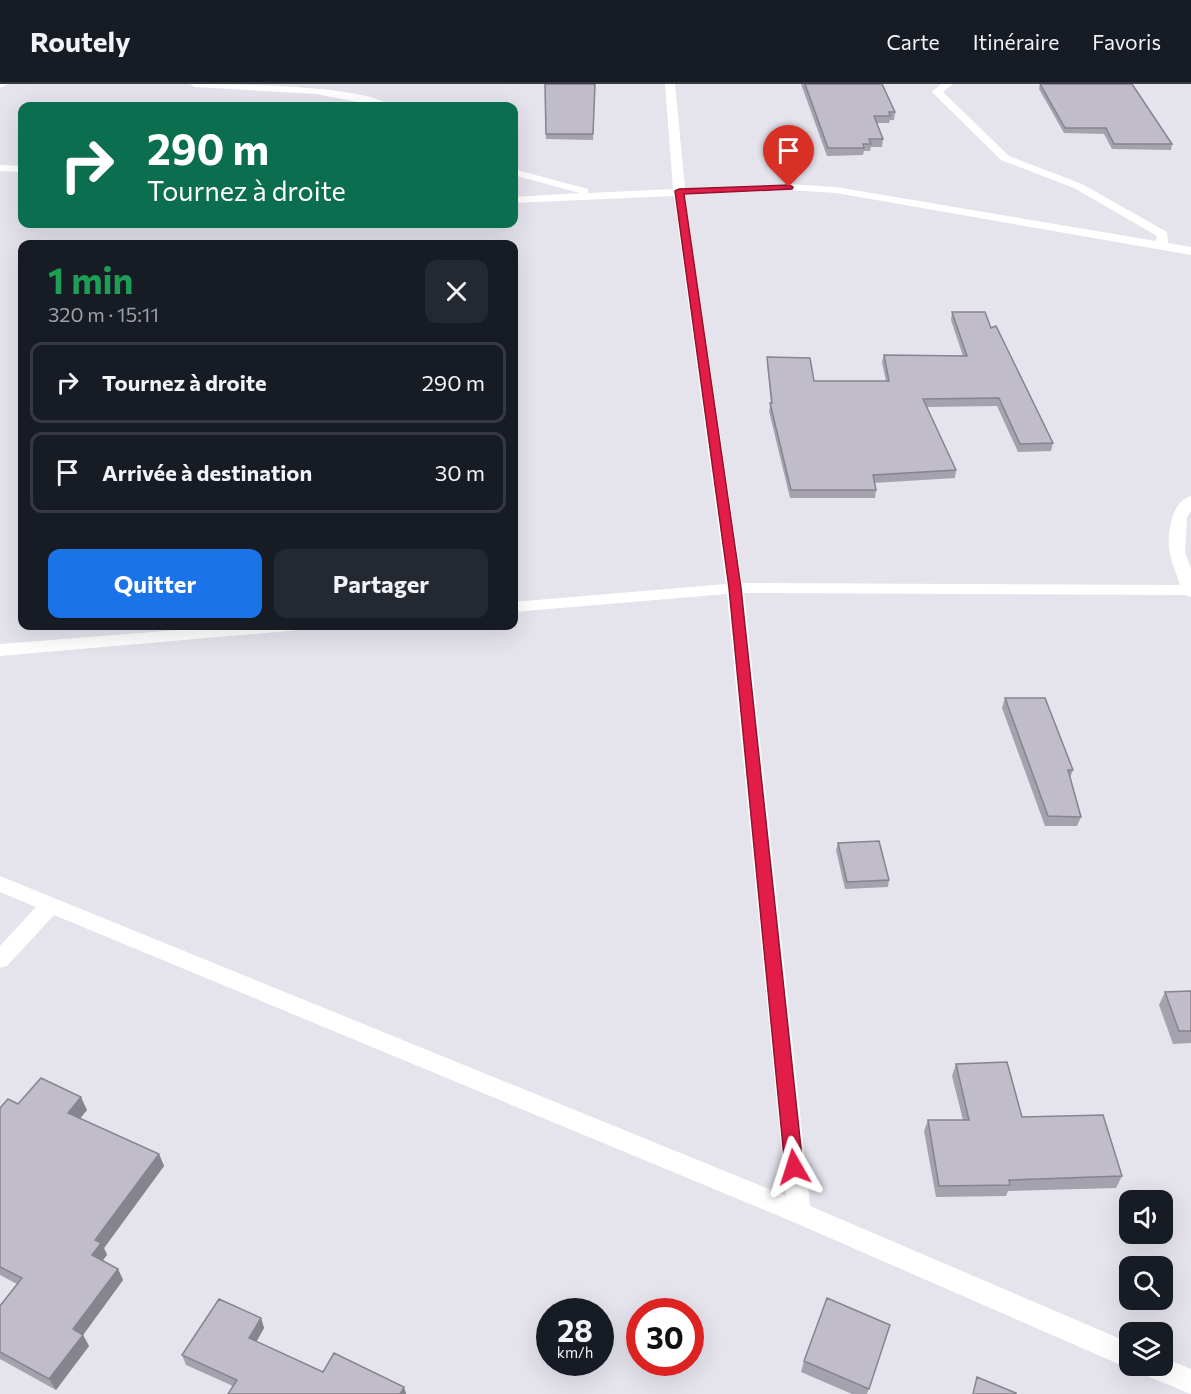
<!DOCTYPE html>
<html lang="fr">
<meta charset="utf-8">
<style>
:root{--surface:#171b24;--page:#242831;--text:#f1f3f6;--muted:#9ea1a6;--line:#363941;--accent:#1a73e8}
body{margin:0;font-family:Commissioner,sans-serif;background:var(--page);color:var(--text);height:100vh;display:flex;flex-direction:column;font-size:22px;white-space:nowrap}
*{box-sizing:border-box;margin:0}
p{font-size:20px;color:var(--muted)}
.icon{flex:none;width:33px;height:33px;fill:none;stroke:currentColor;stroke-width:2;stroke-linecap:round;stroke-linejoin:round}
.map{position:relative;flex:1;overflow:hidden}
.details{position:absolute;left:18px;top:156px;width:500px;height:390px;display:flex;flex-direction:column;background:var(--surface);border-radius:12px;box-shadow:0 6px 24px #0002}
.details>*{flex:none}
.guide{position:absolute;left:18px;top:18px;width:500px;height:126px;border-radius:12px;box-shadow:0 6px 24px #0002;background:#0b6e4f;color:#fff;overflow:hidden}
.tools{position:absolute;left:1119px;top:1106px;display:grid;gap:12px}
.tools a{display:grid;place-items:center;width:54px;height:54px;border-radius:12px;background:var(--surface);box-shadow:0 6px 24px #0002;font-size:30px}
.speed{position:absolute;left:536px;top:1214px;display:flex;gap:12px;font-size:30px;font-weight:700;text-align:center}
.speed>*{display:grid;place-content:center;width:78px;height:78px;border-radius:50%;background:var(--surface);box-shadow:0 6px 24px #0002;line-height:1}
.speed small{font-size:15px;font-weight:400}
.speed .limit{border:9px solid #d22;background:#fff;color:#111}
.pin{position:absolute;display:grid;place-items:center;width:51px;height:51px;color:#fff;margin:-62px -26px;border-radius:50% 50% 50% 0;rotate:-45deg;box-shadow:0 0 6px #0007}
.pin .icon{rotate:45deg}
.me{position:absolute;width:66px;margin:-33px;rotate:354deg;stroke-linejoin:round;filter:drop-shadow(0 0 4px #0008)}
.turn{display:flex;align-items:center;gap:21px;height:126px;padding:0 30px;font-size:27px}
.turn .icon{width:78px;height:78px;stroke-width:2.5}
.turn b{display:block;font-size:42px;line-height:51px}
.round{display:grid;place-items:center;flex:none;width:63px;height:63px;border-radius:12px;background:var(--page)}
.head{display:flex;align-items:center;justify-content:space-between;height:102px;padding:0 30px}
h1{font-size:36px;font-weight:700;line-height:45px;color:#1e9e55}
.primary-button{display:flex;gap:12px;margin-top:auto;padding:12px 30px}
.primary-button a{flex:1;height:69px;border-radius:12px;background:var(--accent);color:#fff;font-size:24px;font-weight:700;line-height:69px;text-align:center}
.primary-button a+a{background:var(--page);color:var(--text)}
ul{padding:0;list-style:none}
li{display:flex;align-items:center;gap:18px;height:81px;margin:0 12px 9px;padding:0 18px;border:3px solid var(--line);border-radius:12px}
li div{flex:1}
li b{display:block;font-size:22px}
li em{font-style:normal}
header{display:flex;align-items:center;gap:36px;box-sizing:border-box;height:84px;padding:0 30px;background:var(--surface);border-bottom:2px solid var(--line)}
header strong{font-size:28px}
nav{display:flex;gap:33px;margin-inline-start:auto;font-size:21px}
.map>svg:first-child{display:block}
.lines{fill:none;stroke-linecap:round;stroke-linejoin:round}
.minor{fill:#fff;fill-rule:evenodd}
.wall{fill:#a5a2ad}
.shaded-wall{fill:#86848d}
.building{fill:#c0bcc9;stroke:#86848d;stroke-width:1.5}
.route{fill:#e11d48;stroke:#92132f;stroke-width:1.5}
</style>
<header>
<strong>Routely</strong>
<nav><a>Carte</a><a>Itinéraire</a><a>Favoris</a></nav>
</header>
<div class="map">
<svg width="1191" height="1310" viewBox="0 0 1191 1310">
<rect width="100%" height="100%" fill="#e5e3ec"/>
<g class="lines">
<path class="minor" d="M0,0H9L0,4Z
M190,0C225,0 368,1 390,22H378L316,10L195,3Z
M665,0H675L685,104L789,100L836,103L1156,157L1157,152L1074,104L1001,76L932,8L941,0H953L943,8L1009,72L1082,100L1167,148L1168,159L1191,163V171L836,109L789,106L685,111L742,499L1180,501C1177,491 1172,480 1170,470C1166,452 1171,417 1191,412V427L1187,433L1185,468L1191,485V513L1185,511L744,509L810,1122L1130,1259V1281H1162V1273L1191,1285V1310L1142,1290L1138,1281L1130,1285L1121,1281L791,1137L54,831L7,882L0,884V862L36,823L0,808V792L786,1112L727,510L513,528V518L726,500L674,112L513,119V113L580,109L513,91V85L588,105V109L673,105Z
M0,81L22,82V88L0,87Z
M229,542H297L295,546L289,547L0,572V560Z"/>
</g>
<path class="wall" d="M545,0H595L593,56L546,55Z
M801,0H882L895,28L894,36H890L889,39H877L883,55L882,63H871L870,67H864L863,71L827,72Z
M1040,0L1172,60L1171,66L1112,65L1104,50L1064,49L1039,5Z
M952,228L991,244L1053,359L1051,367L1018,368L997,322L927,323L956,386L955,394L874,399L876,406L875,414H790L769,327L771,319L767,281V273L814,297H886L882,278L884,271L963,272L951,236Z
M1005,614L1073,686L1070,694L1081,733L1077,742H1045L1002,624Z
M838,759L889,796L888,803L845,805L836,766Z
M1191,907V959L1173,960L1159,921L1165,908Z
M956,980L1022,1033L1122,1092L1116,1104L1008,1107L1006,1112L936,1113L924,1047L928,1036H963L952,992Z
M0,1024L87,1026L80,1034L159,1070L164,1082L104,1164L107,1171L103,1176L118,1185L123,1196L83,1251L89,1262L56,1306L0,1275V1222L17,1200L0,1191Z
M261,1234L264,1244L256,1257L323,1288L404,1303L406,1310H228L233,1302L186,1281L182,1271Z
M890,1241L867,1310H852L801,1288L804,1277Z"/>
<path class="shaded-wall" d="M81,1013L87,1026L74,1042L68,1029Z
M159,1070L164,1082L104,1164L107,1171L98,1182L92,1171L95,1156Z
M118,1185L123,1196L83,1251L89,1262L56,1306L49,1295L73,1245Z
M261,1234L264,1244L253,1264L249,1254Z
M404,1303L406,1310H400Z"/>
<path class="building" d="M545,0H595L593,50H546Z
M805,0H882L895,28H889L890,32H874L883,55H869L871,60H863L864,64H828Z
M1040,0H1132L1172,60H1114L1106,44H1065Z
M952,228H985L991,244L996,242L1053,359L1020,360L999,314L923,315L956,386L873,391L876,406H791L770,319H772L767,273L810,274L814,297H889L884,271L967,272Z
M1005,614H1045L1073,686H1068L1081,733L1048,732Z
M879,757L889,796L847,798L838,759Z
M1191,907V947H1179L1165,908Z
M1007,978L1022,1033L1103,1031L1122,1092L1009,1096L1010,1101L939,1102L928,1036H969L956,980Z
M41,994L81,1013L68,1029L159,1070L95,1156L101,1159L92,1171L118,1185L73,1245L83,1251L49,1295L0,1268V1222L22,1194L0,1183V1024L8,1015L18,1020Z
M827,1214L890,1241L869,1305L804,1277Z
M219,1215L261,1234L249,1254L323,1288L334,1269L404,1303L400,1310H228L237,1296L182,1271Z
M977,1293L1016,1309V1310H973Z"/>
<path class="route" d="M789,101L793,103L792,105L684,110L741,504L803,1083L800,1088L794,1091L788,1088L785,1083L729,504L675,107L679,105Z"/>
</svg>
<div class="tools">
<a><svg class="icon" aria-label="sound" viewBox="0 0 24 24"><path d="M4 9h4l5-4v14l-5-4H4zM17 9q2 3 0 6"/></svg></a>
<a><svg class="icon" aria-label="search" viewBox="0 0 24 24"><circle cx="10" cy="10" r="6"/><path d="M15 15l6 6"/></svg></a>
<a><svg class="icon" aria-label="layers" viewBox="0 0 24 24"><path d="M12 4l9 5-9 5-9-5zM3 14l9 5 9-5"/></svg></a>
</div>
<div class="speed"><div>28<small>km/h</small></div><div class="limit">30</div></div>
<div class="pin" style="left:789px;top:103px;background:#d93025"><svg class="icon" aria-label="arrive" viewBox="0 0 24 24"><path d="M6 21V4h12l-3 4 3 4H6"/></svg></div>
<svg class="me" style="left:794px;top:1083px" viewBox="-20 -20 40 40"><path d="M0-17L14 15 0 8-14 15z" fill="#e11d48" stroke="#fff" stroke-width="4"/></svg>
<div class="guide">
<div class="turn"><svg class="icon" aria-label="right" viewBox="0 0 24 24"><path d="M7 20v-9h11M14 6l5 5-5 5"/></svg><div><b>290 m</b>Tournez à droite</div></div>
</div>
<section class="details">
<div class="head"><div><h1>1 min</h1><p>320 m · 15:11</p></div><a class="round"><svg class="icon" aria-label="close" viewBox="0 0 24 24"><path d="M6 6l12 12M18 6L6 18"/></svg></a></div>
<ul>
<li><svg class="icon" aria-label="right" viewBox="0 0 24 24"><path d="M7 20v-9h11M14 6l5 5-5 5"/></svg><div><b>Tournez à droite</b></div><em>290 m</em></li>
<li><svg class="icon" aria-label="arrive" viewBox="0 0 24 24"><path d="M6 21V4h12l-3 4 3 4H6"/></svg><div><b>Arrivée à destination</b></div><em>30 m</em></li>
</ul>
<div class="primary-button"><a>Quitter</a><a>Partager</a></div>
</section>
</div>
